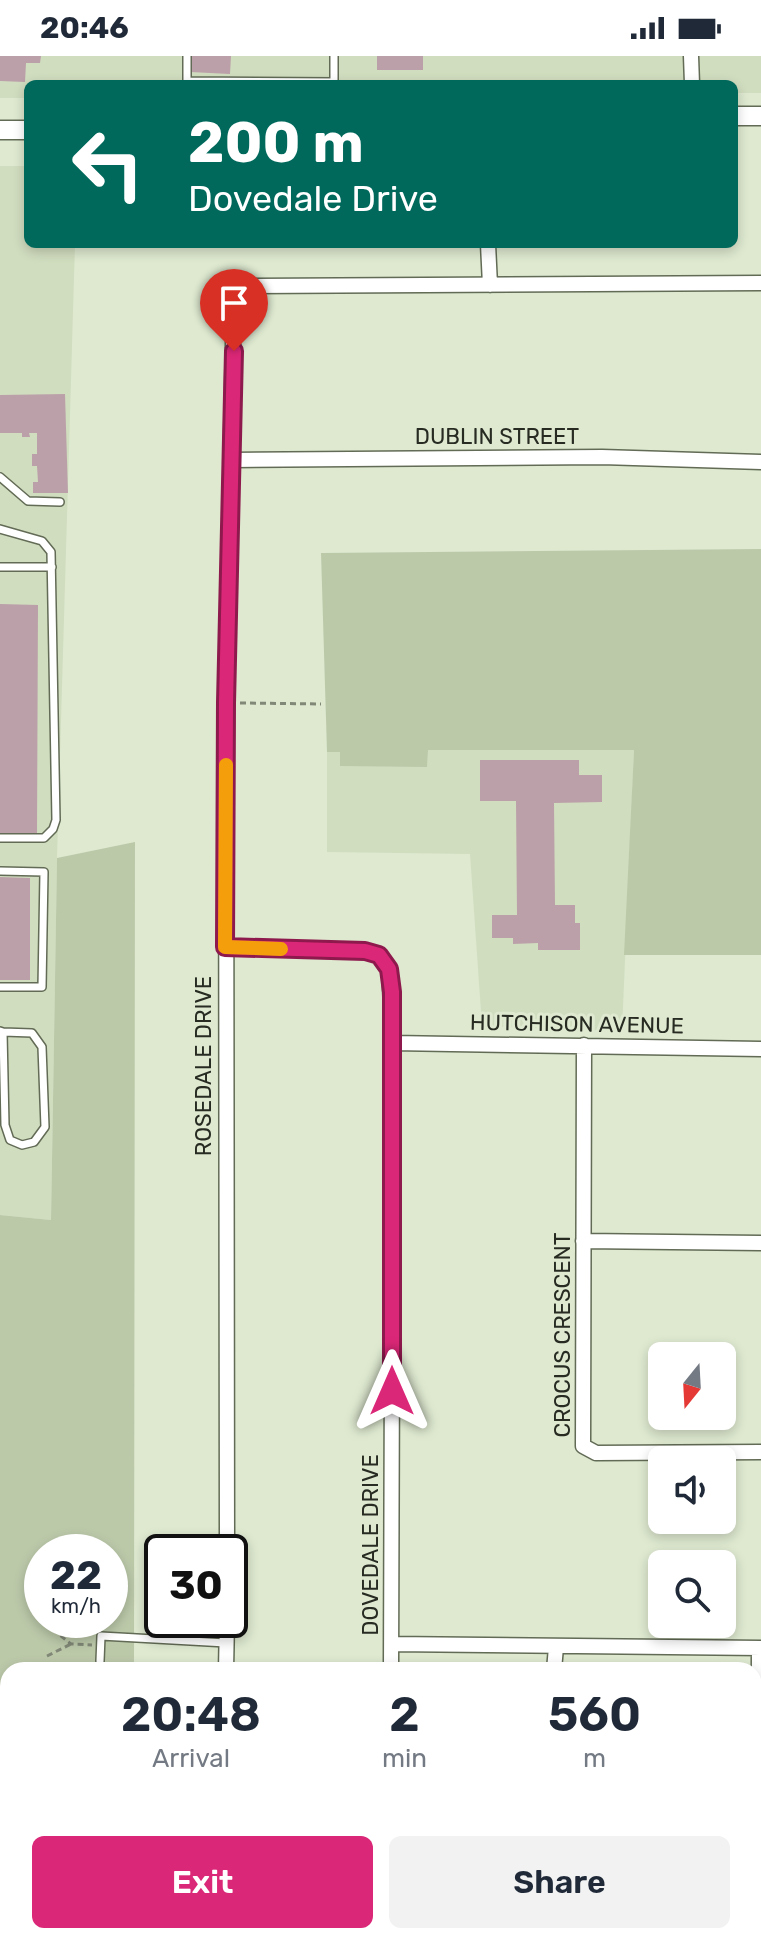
<!DOCTYPE html>
<style>
:root{--surface:#fff;--page:#f2f2f3;--text:#1f2937;--muted:#747a83;--accent:#db2777}
body{margin:0;font-family:Rubik,sans-serif;background:var(--page);color:var(--text);height:100vh;display:flex;flex-direction:column;font-size:30px;white-space:nowrap}
*{box-sizing:border-box;margin:0}
p{font-size:26px;color:var(--muted)}
.icon{flex:none;width:44px;height:44px;fill:none;stroke:currentColor;stroke-width:2;stroke-linecap:round;stroke-linejoin:round}
.map{position:relative;flex:1;overflow:hidden}
.sheet{position:absolute;left:0px;top:1606px;width:762px;height:282px;display:flex;flex-direction:column;background:var(--surface);border-radius:24px 24px 0 0;box-shadow:0 4px 12px #0003}
.sheet>*{flex:none}
.top-card{position:absolute;left:24px;top:24px;width:714px;height:168px;border-radius:12px;box-shadow:0 4px 12px #0003;background:#00695c;color:#fff;overflow:hidden}
.needle{width:52px;rotate:198deg}
.buttons{position:absolute;left:648px;top:1286px;display:grid;gap:16px}
.buttons a{display:grid;place-items:center;width:88px;height:88px;border-radius:12px;background:var(--surface);box-shadow:0 4px 12px #0003;font-size:40px}
.speed{position:absolute;left:24px;top:1478px;display:flex;gap:16px;font-size:40px;font-weight:700;text-align:center}
.speed>*{display:grid;place-content:center;width:104px;height:104px;border-radius:50%;background:var(--surface);box-shadow:0 4px 12px #0003;line-height:1}
.speed small{font-size:20px;font-weight:400}
.speed .limit{border:4px solid #111;border-radius:12px;background:#fff;color:#111}
.pin{position:absolute;display:grid;place-items:center;width:68px;height:68px;color:#fff;margin:-82px -34px;border-radius:50% 50% 50% 0;rotate:-45deg;box-shadow:0 0 8px #0007}
.pin .icon{rotate:45deg}
.me{position:absolute;width:88px;margin:-44px;rotate:0deg;stroke-linejoin:round;filter:drop-shadow(0 0 6px #0008)}
.turn{display:flex;align-items:center;gap:28px;height:168px;padding:0 32px;font-size:36px}
.turn .icon{width:104px;height:104px;stroke-width:2.5}
.turn b{display:block;font-size:56px;line-height:68px}
.eta{display:flex;justify-content:space-evenly;align-items:center;height:136px;text-align:center}
.eta b{font-size:48px;font-weight:600;line-height:56px}
.primary-button{display:flex;gap:16px;margin-top:auto;padding:16px 32px}
.primary-button a{flex:1;height:92px;border-radius:12px;background:var(--accent);color:#fff;font-size:32px;font-weight:600;line-height:92px;text-align:center}
.primary-button a+a{background:var(--page);color:var(--text)}
.status{display:flex;justify-content:space-between;align-items:center;height:56px;padding:0 40px;background:var(--surface);direction:ltr}
.status svg{height:22px;fill:currentColor}
.map>svg:first-child{display:block}
.built{fill:#d1ddbf}
.green{fill:#bcc9a9;fill-rule:evenodd}
.building{fill:#bba0a9}
.lines{fill:none;stroke-linecap:round;stroke-linejoin:round}
.lane-casing{stroke:#626b55;stroke-width:10}
.street-casing{stroke:#626b55;stroke-width:17}
.secondary-casing{stroke:#626b55;stroke-width:21}
.path{stroke:#818877;stroke-width:3;stroke-dasharray:6 4;stroke-linecap:butt}
.lane{stroke:#fff;stroke-width:7}
.street{stroke:#fff;stroke-width:14}
.secondary{stroke:#fff;stroke-width:18}
.rail-casing{stroke:#878f7e;stroke-width:7}
.rail{stroke:#dee9d0;stroke-width:4;stroke-dasharray:12;stroke-linecap:butt}
.route-casing{stroke:#8e194d;stroke-width:20}
.route{stroke:#db2777;stroke-width:14}
.slow{stroke:#f59e0b;stroke-width:14}
.labels{text-anchor:middle;dominant-baseline:central;stroke-width:6;stroke-linejoin:round;paint-order:stroke}
.street-label{font-size:22px;fill:#272b22;stroke:#dee9d0}
</style>
<div class="status"><b>20:46</b><svg viewBox="0 0 49 12"><path d="M0 12V9h3v3zM5 12V6h3v6zM10 12V3h3v9zM15 12V0h3v12zM26 1h20v11H26zM47 4h2v5h-2z"/></svg></div>
<div class="map">
<svg width="761" height="1887" viewBox="0 0 761 1887">
<rect width="100%" height="100%" fill="#dee9d0"/>
<path class="built" d="M0,0H761V37H734V28H28V42H0Z
M0,110H28V188H75L57,802L51,1164L0,1159Z
M468,693L634,694L622,975L482,970L470,798L327,796V696Z"/>
<path class="green" d="M761,493V899H624L634,694H428L427,711L340,710V696H327L321,497Z
M135,786L134,1614H8V1818L0,1808V1159L51,1164L57,802ZM42,1496H110V1564H42Z"/>
<path class="building" d="M0,0H41L40,7H26L25,26L0,25Z
M191,0H231L230,18L190,16Z
M377,0H423V14H377Z
M65,338L68,437H33V426H38L37,410H32V398H37V377H29L30,381H22V377H0V339Z
M0,548L38,549L37,778H0Z
M480,704H579V719H602V746L554,747L555,849H575V867H580V894H538V887L513,888V882H492V859H517L516,745H480Z
M0,821L30,822V924H0Z"/>
<g class="lines">
<defs>
<path id="lane" d="M187,0V28
M187,25L334,26
M334,28V0
M0,421L28,445L60,446
M0,473L42,485L51,496L56,764L53,773L44,782H0
M0,511H52
M0,815L44,816L42,931H0
M0,975L3,976L32,977L42,991L45,1071L34,1086L22,1089L10,1084L5,1069L3,976
M100,1605L101,1580L226,1587
M109,1887L111,1880"/>
<path id="street" d="M691,0L692,28
M488,188L490,229
M233,404L602,401L761,406
M225,891L365,895L379,899L389,913L393,987L391,1614
M393,987L761,993
M584,989L583,1390L596,1397L761,1396
M583,1185L761,1187
M227,1496L226,647L234,236L249,230L761,227
M392,1588L761,1592
M226,1614L227,1564
M554,1614L556,1591
M390,1880V1887
M569,1880V1887
M758,1887L759,1592"/>
<path id="secondary" d="M734,60H761
M0,74H28"/>
</defs>
<use href="#lane" class="lane-casing"/>
<use href="#street" class="street-casing"/>
<use href="#secondary" class="secondary-casing"/>
<path class="path" d="M240,647L321,648
M37,1561L71,1588L92,1589
M47,1600L71,1588"/>
<use href="#lane" class="lane"/>
<use href="#street" class="street"/>
<use href="#secondary" class="secondary"/>
<defs>
<path id="rail" d="M0,1870L8,1879"/>
</defs>
<use href="#rail" class="rail-casing"/>
<use href="#rail" class="rail"/>
</g>
<g class="lines">
<defs>
<path id="route" d="M234,295L226,647L225,891L365,895L379,899L389,913L392,936V1335"/>
</defs>
<use href="#route" class="route-casing"/>
<use href="#route" class="route"/>
<path class="slow" d="M226,709L225,891L281,893"/>
</g>
<g class="labels">
<g class="street-label">
<text x="497" y="380">DUBLIN STREET</text>
<text transform="translate(577 968) rotate(1)">HUTCHISON AVENUE</text>
<text transform="translate(203 1010) rotate(-90)">ROSEDALE DRIVE</text>
<text transform="translate(562 1279) rotate(-90)">CROCUS CRESCENT</text>
<text transform="translate(370 1489) rotate(-90)">DOVEDALE DRIVE</text>
</g>
</g>
</svg>
<div class="buttons">
<a><svg class="needle" viewBox="-14 -14 28 28"><path d="M0-13l5 13h-10z" fill="#e53935"/><path d="M0 13l5-13h-10z" fill="#747a83"/></svg></a>
<a><svg class="icon" aria-label="sound" viewBox="0 0 24 24"><path d="M4 9h4l5-4v14l-5-4H4zM17 9q2 3 0 6"/></svg></a>
<a><svg class="icon" aria-label="search" viewBox="0 0 24 24"><circle cx="10" cy="10" r="6"/><path d="M15 15l6 6"/></svg></a>
</div>
<div class="speed"><div>22<small>km/h</small></div><div class="limit">30</div></div>
<div class="pin" style="left:234px;top:295px;background:#d93025"><svg class="icon" aria-label="arrive" viewBox="0 0 24 24"><path d="M6 21V4h12l-3 4 3 4H6"/></svg></div>
<svg class="me" style="left:392px;top:1335px" viewBox="-20 -20 40 40"><path d="M0-17L14 15 0 8-14 15z" fill="#db2777" stroke="#fff" stroke-width="4"/></svg>
<div class="top-card">
<div class="turn"><svg class="icon" aria-label="left" viewBox="0 0 24 24"><path d="M17 20v-9H6M10 6l-5 5 5 5"/></svg><div><b>200 m</b>Dovedale Drive</div></div>
</div>
<section class="sheet">
<div class="eta">
<div><b>20:48</b><p>Arrival</p></div>
<div><b>2</b><p>min</p></div>
<div><b>560</b><p>m</p></div>
</div>
<div class="primary-button"><a>Exit</a><a>Share</a></div>
</section>
</div>
